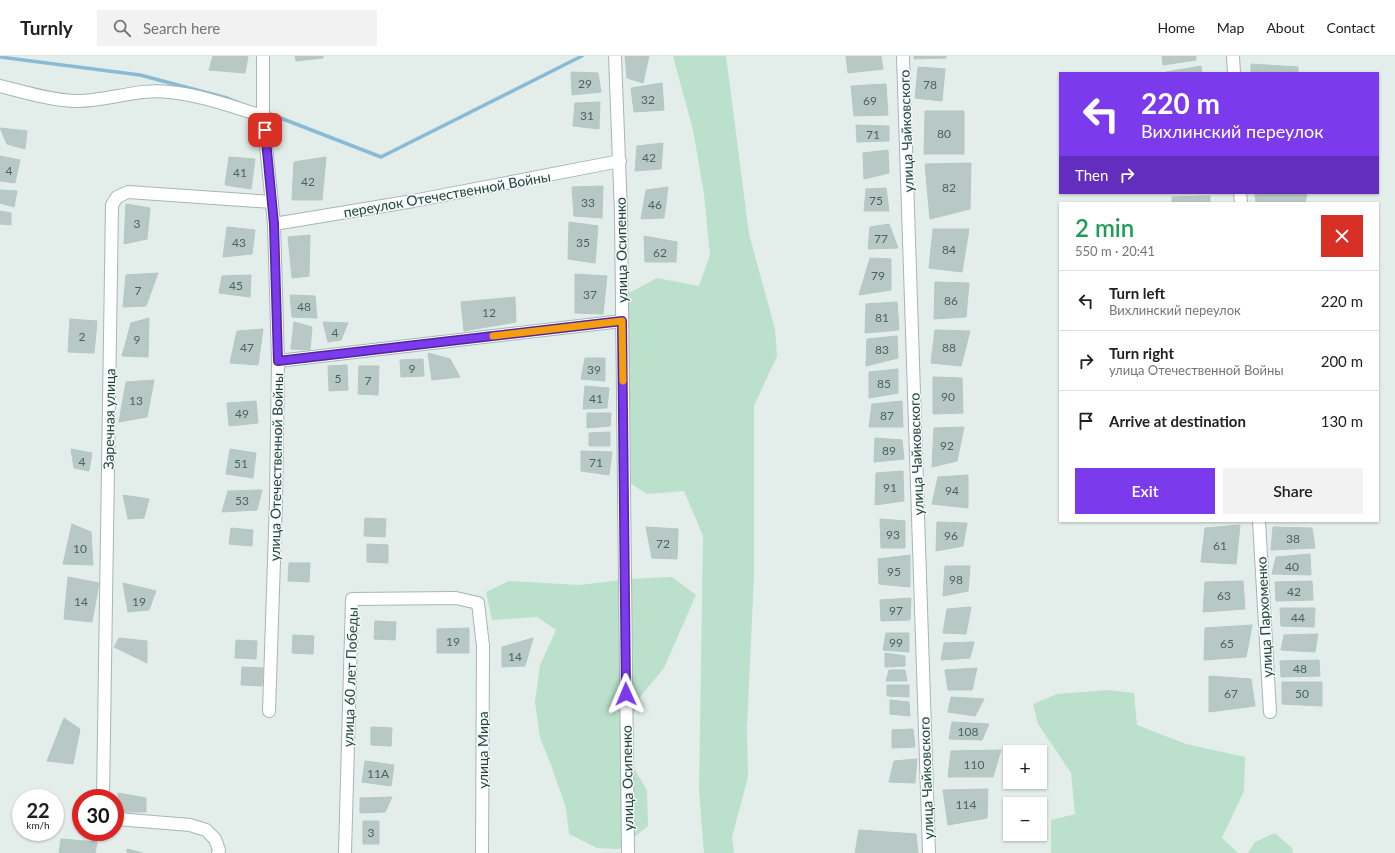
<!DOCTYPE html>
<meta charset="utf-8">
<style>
:root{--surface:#fff;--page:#f2f2f2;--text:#202124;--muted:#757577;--line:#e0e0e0;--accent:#7c3aed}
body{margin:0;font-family:Lato,sans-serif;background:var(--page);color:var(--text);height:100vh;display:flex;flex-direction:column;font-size:15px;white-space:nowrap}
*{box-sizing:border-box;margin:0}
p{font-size:13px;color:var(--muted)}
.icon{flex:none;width:22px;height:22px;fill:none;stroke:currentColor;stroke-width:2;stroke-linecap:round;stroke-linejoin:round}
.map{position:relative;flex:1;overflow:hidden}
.side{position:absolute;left:1059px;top:146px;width:320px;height:320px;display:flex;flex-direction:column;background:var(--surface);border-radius:0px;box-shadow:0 1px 3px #0004}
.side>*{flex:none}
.top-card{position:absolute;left:1059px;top:16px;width:320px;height:122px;border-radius:0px;box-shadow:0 1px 3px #0004;background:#7c3aed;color:#fff;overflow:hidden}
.tools{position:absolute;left:1003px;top:689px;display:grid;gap:8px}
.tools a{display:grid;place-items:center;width:44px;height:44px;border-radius:0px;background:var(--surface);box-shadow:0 1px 3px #0004;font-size:20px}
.speed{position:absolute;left:12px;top:733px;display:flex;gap:8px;font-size:20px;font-weight:700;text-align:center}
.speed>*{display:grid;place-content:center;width:52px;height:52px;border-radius:50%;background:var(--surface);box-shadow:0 1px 3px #0004;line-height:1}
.speed small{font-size:10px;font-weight:400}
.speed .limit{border:6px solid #d22;background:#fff;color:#111}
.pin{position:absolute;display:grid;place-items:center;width:34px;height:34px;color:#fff;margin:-17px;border-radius:8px;box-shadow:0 2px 6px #0006}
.me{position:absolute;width:44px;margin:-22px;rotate:359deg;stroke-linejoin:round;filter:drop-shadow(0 0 3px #0008)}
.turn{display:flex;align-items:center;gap:14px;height:84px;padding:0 16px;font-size:18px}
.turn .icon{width:52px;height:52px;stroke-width:2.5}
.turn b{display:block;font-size:28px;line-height:34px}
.then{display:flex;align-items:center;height:38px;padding:0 16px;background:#0003;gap:8px;font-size:15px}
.round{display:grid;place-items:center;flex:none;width:42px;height:42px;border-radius:0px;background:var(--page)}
.headline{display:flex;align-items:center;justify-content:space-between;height:68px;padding:0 16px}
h1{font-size:24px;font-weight:600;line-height:30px;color:#1e9e55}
.button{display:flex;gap:8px;margin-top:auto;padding:8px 16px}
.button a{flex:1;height:46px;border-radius:0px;background:var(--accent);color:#fff;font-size:16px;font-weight:600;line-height:46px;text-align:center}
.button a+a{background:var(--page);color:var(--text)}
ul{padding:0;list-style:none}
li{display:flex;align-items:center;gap:12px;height:60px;padding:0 16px;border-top:1px solid var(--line)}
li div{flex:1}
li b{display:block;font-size:15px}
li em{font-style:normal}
header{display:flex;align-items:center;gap:24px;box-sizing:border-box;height:56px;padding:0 20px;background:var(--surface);border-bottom:1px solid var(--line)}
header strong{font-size:19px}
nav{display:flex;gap:22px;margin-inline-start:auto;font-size:14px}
.search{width:280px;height:36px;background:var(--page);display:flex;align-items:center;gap:10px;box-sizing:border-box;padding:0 14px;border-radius:0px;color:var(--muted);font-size:15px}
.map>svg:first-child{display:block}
.green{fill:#bbe0cc}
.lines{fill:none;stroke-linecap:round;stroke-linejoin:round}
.stream{stroke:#89bbd6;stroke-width:3.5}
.building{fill:#b8c9c5;stroke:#b5c8c4}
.minor-casing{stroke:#a5b7b4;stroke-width:14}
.minor{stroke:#fff;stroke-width:12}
.route-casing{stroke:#51269a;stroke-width:10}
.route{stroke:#7c3aed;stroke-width:7}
.slow{stroke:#f59e0b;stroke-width:7}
.labels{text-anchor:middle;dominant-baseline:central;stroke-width:3;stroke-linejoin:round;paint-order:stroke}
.number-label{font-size:12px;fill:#486360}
.street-label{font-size:14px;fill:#22413e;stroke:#f4faf8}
</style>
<header>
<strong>Turnly</strong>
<div class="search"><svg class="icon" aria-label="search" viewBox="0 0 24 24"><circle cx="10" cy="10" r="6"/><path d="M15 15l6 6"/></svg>Search here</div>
<nav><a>Home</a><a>Map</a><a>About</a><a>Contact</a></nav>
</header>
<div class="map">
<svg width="1395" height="797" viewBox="0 0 1395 797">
<rect width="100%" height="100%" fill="#e3eeeb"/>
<path class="green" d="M673,0H726L749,178L775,273L777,300L754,350V519L747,671L748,721L732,781L734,797H704L699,735L703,480L684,435L647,438L619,420L629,237L657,222L699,230L710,199L704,138L693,74Z
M672,521L696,539L664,612L640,641L627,676L630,706L647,734L648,770L619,793L597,792L569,778L566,752L551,709L540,682L535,646L540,609L556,574L537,561L492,564L486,536L509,525L579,529L630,523Z
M1108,634L1134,637L1137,669L1186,688L1245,701L1244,735L1222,782L1238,797H1051V764L1075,758L1071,717L1038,668L1033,648L1057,638Z
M1275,777L1292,792L1293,797H1248L1255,786Z"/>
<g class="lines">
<path class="stream" d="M0,1L140,19L227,42L242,48
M265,56L381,101L582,0"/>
</g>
<path class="building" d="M213,0H248L245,17L209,14Z
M295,0H323V2L296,5Z
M625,0H649L643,27L627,22Z
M846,0H881L883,13L848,17Z
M914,0H946V2L914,3Z
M1162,0H1196V4L1163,9Z
M1251,8L1298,11V17H1251Z
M1201,10L1202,17H1166V16Z
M918,11L945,13L942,45L915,42Z
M571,16L598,17L601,36L572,39Z
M662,27L664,54L634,56L631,32Z
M886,28L888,59L854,60L851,30Z
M600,46L599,73L573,70L575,47Z
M925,55H964V98H924Z
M856,69L889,70V85L857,86Z
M0,72L27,75L25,93L7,88Z
M663,87L661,113L635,115L637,90Z
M888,94L889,117L864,123L863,97Z
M0,100L20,104L15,127L0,125Z
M229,101L255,103L251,133L225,129Z
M326,101L322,144H292L294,106Z
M971,107L970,153L930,163L925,108Z
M603,130L602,162L574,160L572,131Z
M668,131L664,162L641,163L646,134Z
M886,132L889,155H864L866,133Z
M0,134L17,135L14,151L0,147Z
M1255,137H1307L1305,147H1256Z
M1210,140V147H1172V141Z
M126,148L150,152L147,183L124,188Z
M0,155L11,157V169L0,168Z
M569,166L598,170L595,207L568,203Z
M889,168L898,192L868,193L870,171Z
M227,171L255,174L252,198L223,201Z
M933,173H969L962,216L929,212Z
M310,179L309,220L292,222L288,181Z
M644,180L677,186L676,206H645Z
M870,202L891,203V234L859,239Z
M158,217L146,250L123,251L126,219Z
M575,218L607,220L603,258L575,257Z
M251,219L250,241L219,237L222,220Z
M935,226L969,227L966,261L934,263Z
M290,239L315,240L317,262L292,261Z
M515,241L516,266L464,275L461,246Z
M897,246L899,274L865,277L866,248Z
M149,262L148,301L122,300L131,267Z
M70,263L97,265L94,297L68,296Z
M294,266L312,271L310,294L291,293Z
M323,266L348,267L341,284L328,286Z
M263,273L258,309L230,307L237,275Z
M935,274L970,275L961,310L931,307Z
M897,280L898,302L866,310L867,283Z
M428,297L450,303L460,321L432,324Z
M585,302H605V325L581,323Z
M423,303L424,320L401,321L400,304Z
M347,309L348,334L329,335L328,310Z
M359,310H379L378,339L358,338Z
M898,313V337L869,342V316Z
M933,321L962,322L963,357L933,358Z
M154,324L147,361L119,366L126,326Z
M585,330L609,332L607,352L583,353Z
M256,345L258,367L229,370L227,347Z
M902,345L903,371H869L872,348Z
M587,357H611L610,370L587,372Z
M964,371L957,405L932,411L934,372Z
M610,376V390H589V377Z
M875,382L902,384L904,403L874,406Z
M71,393L92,397L89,415L74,412Z
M230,393L256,397L253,422L226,418Z
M581,395L612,396L609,419L581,415Z
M903,415L904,445L875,449L876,417Z
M968,419V452L932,448L938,421Z
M262,434L257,454L222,456L228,435Z
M123,439L149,443L144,462L128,463Z
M365,462L386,463L385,481L364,480Z
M880,463L905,465V492H881Z
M937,466L967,467L963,490L936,495Z
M72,468L91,476L93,509L63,508Z
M1240,469L1236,508L1201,506L1205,472Z
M646,471L678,473L677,503L652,502Z
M1273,471L1312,472L1315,492L1271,494Z
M231,472L253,474L252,490L229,488Z
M367,488L388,489V507L367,506Z
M1310,498L1311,519L1272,518L1276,501Z
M910,499V531L879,528L878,503Z
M289,507H310L309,526L288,525Z
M945,510H970L968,535L943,540Z
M68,521L99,527L92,566L64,563Z
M1243,525L1245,553L1203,556L1205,526Z
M1312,525L1313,544L1276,545L1275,526Z
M123,527L156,535L149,554L128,556Z
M911,542L910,564L881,565L880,544Z
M971,551L966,578L943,577L947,553Z
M1280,552H1315L1314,571L1281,570Z
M375,565L396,566L395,584L374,583Z
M1252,569L1246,601L1204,604L1205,572Z
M469,572V597H437V573Z
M886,577H909V596L883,594Z
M1318,578L1315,596L1281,594L1284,579Z
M293,579L314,580L313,598L292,597Z
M119,582L147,585V607L114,591Z
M533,582L525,610L502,611V591Z
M236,584L257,585L256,603L235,602Z
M974,586L970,602L941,604L944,587Z
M885,597L905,600V610L885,611Z
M1319,604L1320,620L1281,621L1280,605Z
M242,611L263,612L262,630L241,629Z
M977,612L972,634H948L945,614Z
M889,614H905L907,625H886Z
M1209,620L1251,623L1255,650L1209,656Z
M1282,626H1322V650L1282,648Z
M887,629H909V641L887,640Z
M951,641L984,643L975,660L948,656Z
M890,644L909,646L910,660L890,658Z
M64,662L80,673L73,708L47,705Z
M952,666L989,668L982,684L949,683Z
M371,671L392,672L391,690L371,689Z
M913,673L915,691L892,692V674Z
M1001,694L993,721H948L951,695Z
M917,703L915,727L889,726L894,705Z
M365,705L394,709L391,730L362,726Z
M988,733L987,762L948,769L943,734Z
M118,737L146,742V756H119Z
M392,741L385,756L360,757V742Z
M363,765H379V788H363Z
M859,774L916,778L918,797H855Z
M61,783L97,786L95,797H59Z
M127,793L143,797H127Z"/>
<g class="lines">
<defs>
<path id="minor" d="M263,0V60L274,168L278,305L276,444L269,655
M615,0L621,157L628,797
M903,0L929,797
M1233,0L1234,17
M0,30C24,36 50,44 75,45C106,46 137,32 169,36C201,39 233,51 263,60
M1240,137L1241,147
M274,168L413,145L620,105
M278,305L622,265
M1259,465L1270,656
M103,742L112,149L117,141L128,136L272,146
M115,762L117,763L190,769L206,774L215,783L219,794L218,797
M345,797L352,543L456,542L478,547L483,590L482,797"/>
</defs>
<use href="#minor" class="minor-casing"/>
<use href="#minor" class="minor"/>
</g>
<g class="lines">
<defs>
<path id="route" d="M265,74L274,168L278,305L622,265L626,638"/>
</defs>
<use href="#route" class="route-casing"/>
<use href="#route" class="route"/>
<path class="slow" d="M493,280L622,265L623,325"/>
</g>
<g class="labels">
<g class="number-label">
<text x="585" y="27">29</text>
<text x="930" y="28">78</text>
<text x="648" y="43">32</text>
<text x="870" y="44">69</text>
<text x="587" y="59">31</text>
<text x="944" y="77">80</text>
<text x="873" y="78">71</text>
<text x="649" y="101">42</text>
<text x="9" y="114">4</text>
<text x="240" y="116">41</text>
<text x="308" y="125">42</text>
<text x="949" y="131">82</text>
<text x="876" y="144">75</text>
<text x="588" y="146">33</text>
<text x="655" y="148">46</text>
<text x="137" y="167">3</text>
<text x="881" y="182">77</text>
<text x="239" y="186">43</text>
<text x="583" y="186">35</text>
<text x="949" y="193">84</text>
<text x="660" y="196">62</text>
<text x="878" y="219">79</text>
<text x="236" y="229">45</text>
<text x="138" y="234">7</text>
<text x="590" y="238">37</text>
<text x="951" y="244">86</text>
<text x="304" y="250">48</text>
<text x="489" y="256">12</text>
<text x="882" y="261">81</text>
<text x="335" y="276">4</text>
<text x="82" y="280">2</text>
<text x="137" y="283">9</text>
<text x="247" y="291">47</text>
<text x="949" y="291">88</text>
<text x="882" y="293">83</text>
<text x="412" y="312">9</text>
<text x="594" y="313">39</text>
<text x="338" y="322">5</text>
<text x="368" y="324">7</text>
<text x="884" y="327">85</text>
<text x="948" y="340">90</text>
<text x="596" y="342">41</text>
<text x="136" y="344">13</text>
<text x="242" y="357">49</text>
<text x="887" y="359">87</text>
<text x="947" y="389">92</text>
<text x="889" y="394">89</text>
<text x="82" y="405">4</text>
<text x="596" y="406">71</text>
<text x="241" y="407">51</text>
<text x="890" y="431">91</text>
<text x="952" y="434">94</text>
<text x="242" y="444">53</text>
<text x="893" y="478">93</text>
<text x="951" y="479">96</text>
<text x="1293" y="482">38</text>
<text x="663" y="487">72</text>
<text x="1220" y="489">61</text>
<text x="80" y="492">10</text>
<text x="1292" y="510">40</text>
<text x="894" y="515">95</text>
<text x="956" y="523">98</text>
<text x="1294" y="535">42</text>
<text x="1224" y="539">63</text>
<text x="81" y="545">14</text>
<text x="139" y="545">19</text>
<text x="896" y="554">97</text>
<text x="1298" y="561">44</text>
<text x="453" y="585">19</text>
<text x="896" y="586">99</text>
<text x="1227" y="587">65</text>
<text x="515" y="600">14</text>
<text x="1300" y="612">48</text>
<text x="1231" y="637">67</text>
<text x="1302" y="637">50</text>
<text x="968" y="675">108</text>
<text x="974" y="708">110</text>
<text x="378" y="717">11А</text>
<text x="966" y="748">114</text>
<text x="371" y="776">3</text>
</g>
<g class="street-label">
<text transform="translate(906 75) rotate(-92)">улица Чайковского</text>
<text transform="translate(447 138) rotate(-10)">переулок Отечественной Войны</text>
<text transform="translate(621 194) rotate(-91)">улица Осипенко</text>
<text transform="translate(109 363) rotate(-89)">Заречная улица</text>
<text transform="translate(916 398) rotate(-92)">улица Чайковского</text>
<text transform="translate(276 411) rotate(-89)">улица Отечественной Войны</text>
<text transform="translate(1264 561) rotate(-93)">улица Пархоменко</text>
<text transform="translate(350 621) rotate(-88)">улица 60 лет Победы</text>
<text transform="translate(482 694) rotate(-90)">улица Мира</text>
<text transform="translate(627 722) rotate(-91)">улица Осипенко</text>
<text transform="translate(926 722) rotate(-92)">улица Чайковского</text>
</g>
</g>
</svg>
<div class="tools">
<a>+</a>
<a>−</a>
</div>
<div class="speed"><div>22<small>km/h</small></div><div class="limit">30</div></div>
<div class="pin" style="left:265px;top:74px;background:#d93025"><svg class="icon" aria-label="arrive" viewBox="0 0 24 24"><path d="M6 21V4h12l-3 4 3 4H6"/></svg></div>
<svg class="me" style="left:626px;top:638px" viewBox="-20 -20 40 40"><path d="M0-17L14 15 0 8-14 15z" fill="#7c3aed" stroke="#fff" stroke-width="4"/></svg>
<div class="top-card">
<div class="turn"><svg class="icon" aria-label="left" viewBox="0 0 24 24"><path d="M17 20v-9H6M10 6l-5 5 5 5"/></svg><div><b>220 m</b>Вихлинский переулок</div></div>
<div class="then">Then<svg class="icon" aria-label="right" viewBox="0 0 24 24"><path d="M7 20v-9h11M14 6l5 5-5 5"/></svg></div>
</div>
<section class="side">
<div class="headline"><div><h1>2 min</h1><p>550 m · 20:41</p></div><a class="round" style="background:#d93025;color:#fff"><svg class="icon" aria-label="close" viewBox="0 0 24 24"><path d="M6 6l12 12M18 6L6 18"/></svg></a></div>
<ul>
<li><svg class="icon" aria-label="left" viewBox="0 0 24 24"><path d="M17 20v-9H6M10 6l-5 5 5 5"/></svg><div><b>Turn left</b><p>Вихлинский переулок</p></div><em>220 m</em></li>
<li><svg class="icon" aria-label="right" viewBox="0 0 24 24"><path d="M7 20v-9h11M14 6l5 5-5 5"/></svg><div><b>Turn right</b><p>улица Отечественной Войны</p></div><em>200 m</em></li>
<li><svg class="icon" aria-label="arrive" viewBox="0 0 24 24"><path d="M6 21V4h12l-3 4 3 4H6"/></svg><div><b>Arrive at destination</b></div><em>130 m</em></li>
</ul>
<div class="button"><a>Exit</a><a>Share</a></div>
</section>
</div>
